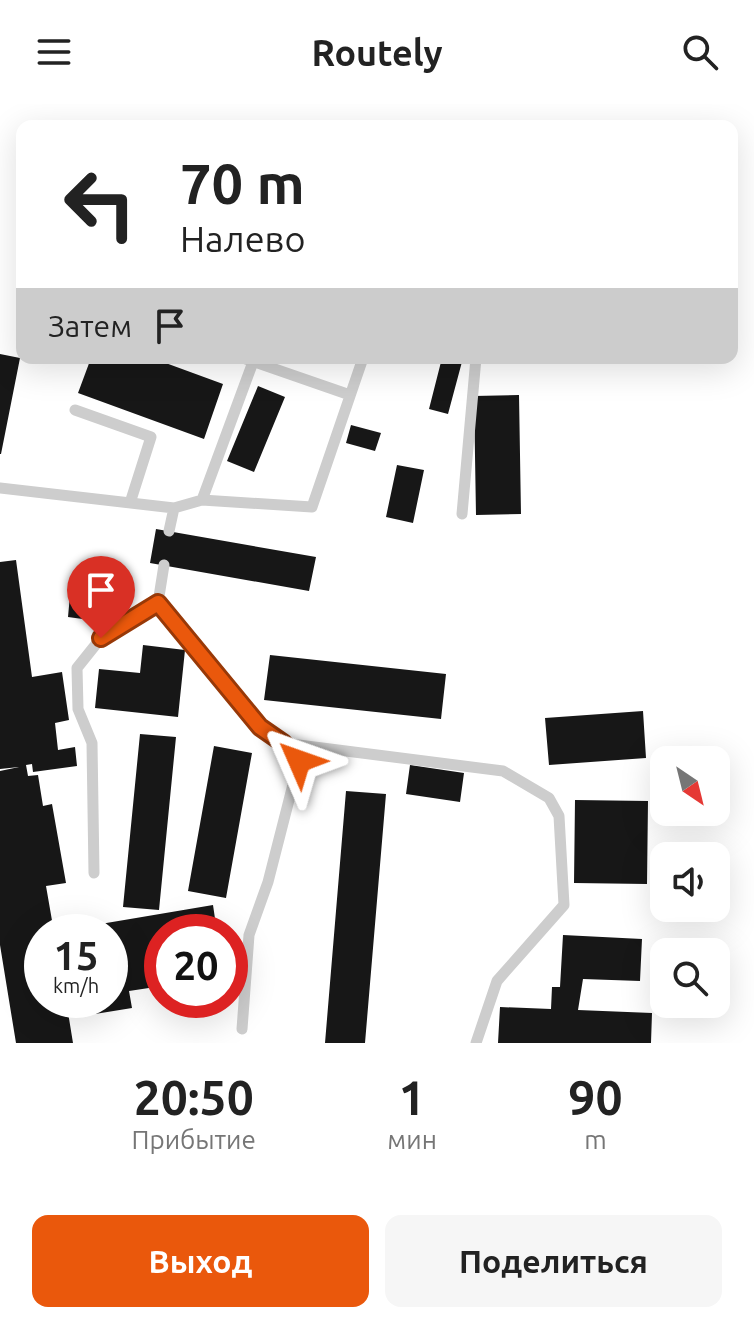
<!DOCTYPE html>
<html lang="ru">
<meta charset="utf-8">
<style>
:root{--surface:#fff;--page:#f6f6f6;--text:#222;--muted:#767676;--accent:#ea580c}
body{margin:0;font-family:Ubuntu,sans-serif;background:var(--page);color:var(--text);height:100vh;display:flex;flex-direction:column;font-size:30px;white-space:nowrap}
*{box-sizing:border-box;margin:0}
p{font-size:26px;color:var(--muted)}
.icon{flex:none;width:44px;height:44px;fill:none;stroke:currentColor;stroke-width:2;stroke-linecap:round;stroke-linejoin:round}
.map{position:relative;height:939px;overflow:hidden}
.drawer{display:flex;flex-direction:column;background:var(--surface);flex:1}
.drawer>*{flex:none}
.hud{position:absolute;left:16px;top:16px;width:722px;height:244px;border-radius:16px;box-shadow:0 8px 32px #0002;background:#fff;color:var(--text);overflow:hidden}
.needle{width:52px;rotate:145deg}
.tools{position:absolute;left:650px;top:642px;display:grid;gap:16px}
.tools a{display:grid;place-items:center;width:80px;height:80px;border-radius:16px;background:var(--surface);box-shadow:0 8px 32px #0002;font-size:40px}
.speed{position:absolute;left:24px;top:810px;display:flex;gap:16px;font-size:40px;font-weight:700;text-align:center}
.speed>*{display:grid;place-content:center;width:104px;height:104px;border-radius:50%;background:var(--surface);box-shadow:0 8px 32px #0002;line-height:1}
.speed small{font-size:20px;font-weight:400}
.speed .limit{border:12px solid #d22;background:#fff;color:#111}
.pin{position:absolute;display:grid;place-items:center;width:68px;height:68px;color:#fff;margin:-82px -34px;border-radius:50% 50% 50% 0;rotate:-45deg;box-shadow:0 0 8px #0007}
.pin .icon{rotate:45deg}
.me{position:absolute;width:88px;margin:-44px;rotate:313deg;stroke-linejoin:round;filter:drop-shadow(0 0 6px #0008)}
.turn{display:flex;align-items:center;gap:28px;height:168px;padding:0 32px;font-size:36px}
.turn .icon{width:104px;height:104px;stroke-width:2.5}
.turn b{display:block;font-size:56px;line-height:68px}
.then{display:flex;align-items:center;height:76px;padding:0 32px;background:#0003;gap:16px;font-size:30px}
.eta{display:flex;justify-content:space-evenly;align-items:center;height:136px;text-align:center}
.eta b{font-size:48px;font-weight:600;line-height:56px}
.button{display:flex;gap:16px;margin-top:auto;padding:16px 32px}
.button a{flex:1;height:92px;border-radius:16px;background:var(--accent);color:#fff;font-size:32px;font-weight:600;line-height:92px;text-align:center}
.button a+a{background:var(--page);color:var(--text)}
header{display:flex;justify-content:space-between;align-items:center;height:104px;padding:0 32px;background:var(--surface);font-size:36px;font-weight:600}
.map>svg:first-child{display:block}
.building{fill:#171717}
.lines{fill:none;stroke-linecap:round;stroke-linejoin:round}
.service{stroke:#cdcdcd;stroke-width:11}
.route-casing{stroke:#983908;stroke-width:20}
.route{stroke:#ea580c;stroke-width:14}
</style>
<header><svg class="icon" aria-label="menu" viewBox="0 0 24 24"><path d="M4 6h16M4 12h16M4 18h16"/></svg>Routely<svg class="icon" aria-label="search" viewBox="0 0 24 24"><circle cx="10" cy="10" r="6"/><path d="M15 15l6 6"/></svg></header>
<div class="map">
<svg width="754" height="939" viewBox="0 0 754 939">
<rect width="100%" height="100%" fill="#fff"/>
<path class="building" d="M0,250L20,254L1,350H0Z
M91,254H152L223,280L204,335L78,289Z
M442,254H463L448,310L429,305Z
M258,282L285,293L254,368L227,357Z
M519,291L521,410L476,411L474,292Z
M351,321L381,329L375,347L346,339Z
M397,361L424,366L413,419L386,413Z
M156,425L316,453L309,487L150,459Z
M16,456L32,573L62,568L69,616L55,619L58,646L75,643L77,662L33,668L32,660L26,661L28,672L38,671L43,702L52,700L66,779L46,782L54,828H42V896H66L73,939H16L0,841V667L19,663L0,665V458Z
M70,491L92,493L90,516L68,513Z
M143,541L185,546L178,613L95,604L99,565L140,569Z
M270,551L446,570L441,615L264,596Z
M643,607L646,654L549,661L545,614Z
M140,630L176,633L159,806L123,803Z
M214,642L252,649L226,794L188,787Z
M410,661L464,669L460,698L406,690Z
M346,687L386,690L365,939H325Z
M575,696L648,697L647,780L574,779Z
M213,801L217,828H162V882L129,887L132,904L95,910L92,896H110V828L65,826Z
M563,831L642,835L640,877L583,875L578,906L652,909L651,939H498L500,903L551,905L552,883H560Z"/>
<g class="lines">
<path class="service" d="M243,254L350,291
M75,306L151,333L130,399
M0,384L174,404L202,396L312,403L363,254
M202,396L253,258
M462,410L476,254
M169,427L174,404
M164,461L158,499L260,623L283,639L299,657L268,778L249,831L242,925
M283,639L503,667L549,694L559,712L564,801L497,877L476,939
M94,769L92,639L78,605L77,564L101,534L158,499"/>
</g>
<g class="lines">
<defs>
<path id="route" d="M101,534L158,499L260,623L283,639L299,657"/>
</defs>
<use href="#route" class="route-casing"/>
<use href="#route" class="route"/>
</g>
</svg>
<div class="tools">
<a><svg class="needle" viewBox="-14 -14 28 28"><path d="M0-13l5 13h-10z" fill="#e53935"/><path d="M0 13l5-13h-10z" fill="#767676"/></svg></a>
<a><svg class="icon" aria-label="sound" viewBox="0 0 24 24"><path d="M4 9h4l5-4v14l-5-4H4zM17 9q2 3 0 6"/></svg></a>
<a><svg class="icon" aria-label="search" viewBox="0 0 24 24"><circle cx="10" cy="10" r="6"/><path d="M15 15l6 6"/></svg></a>
</div>
<div class="speed"><div>15<small>km/h</small></div><div class="limit">20</div></div>
<div class="pin" style="left:101px;top:534px;background:#d93025"><svg class="icon" aria-label="arrive" viewBox="0 0 24 24"><path d="M6 21V4h12l-3 4 3 4H6"/></svg></div>
<svg class="me" style="left:299px;top:657px" viewBox="-20 -20 40 40"><path d="M0-17L14 15 0 8-14 15z" fill="#ea580c" stroke="#fff" stroke-width="4"/></svg>
<div class="hud">
<div class="turn"><svg class="icon" aria-label="left" viewBox="0 0 24 24"><path d="M17 20v-9H6M10 6l-5 5 5 5"/></svg><div><b>70 m</b>Налево</div></div>
<div class="then">Затем<svg class="icon" aria-label="arrive" viewBox="0 0 24 24"><path d="M6 21V4h12l-3 4 3 4H6"/></svg></div>
</div>
</div>
<section class="drawer">
<div class="eta">
<div><b>20:50</b><p>Прибытие</p></div>
<div><b>1</b><p>мин</p></div>
<div><b>90</b><p>m</p></div>
</div>
<div class="button"><a>Выход</a><a>Поделиться</a></div>
</section>
